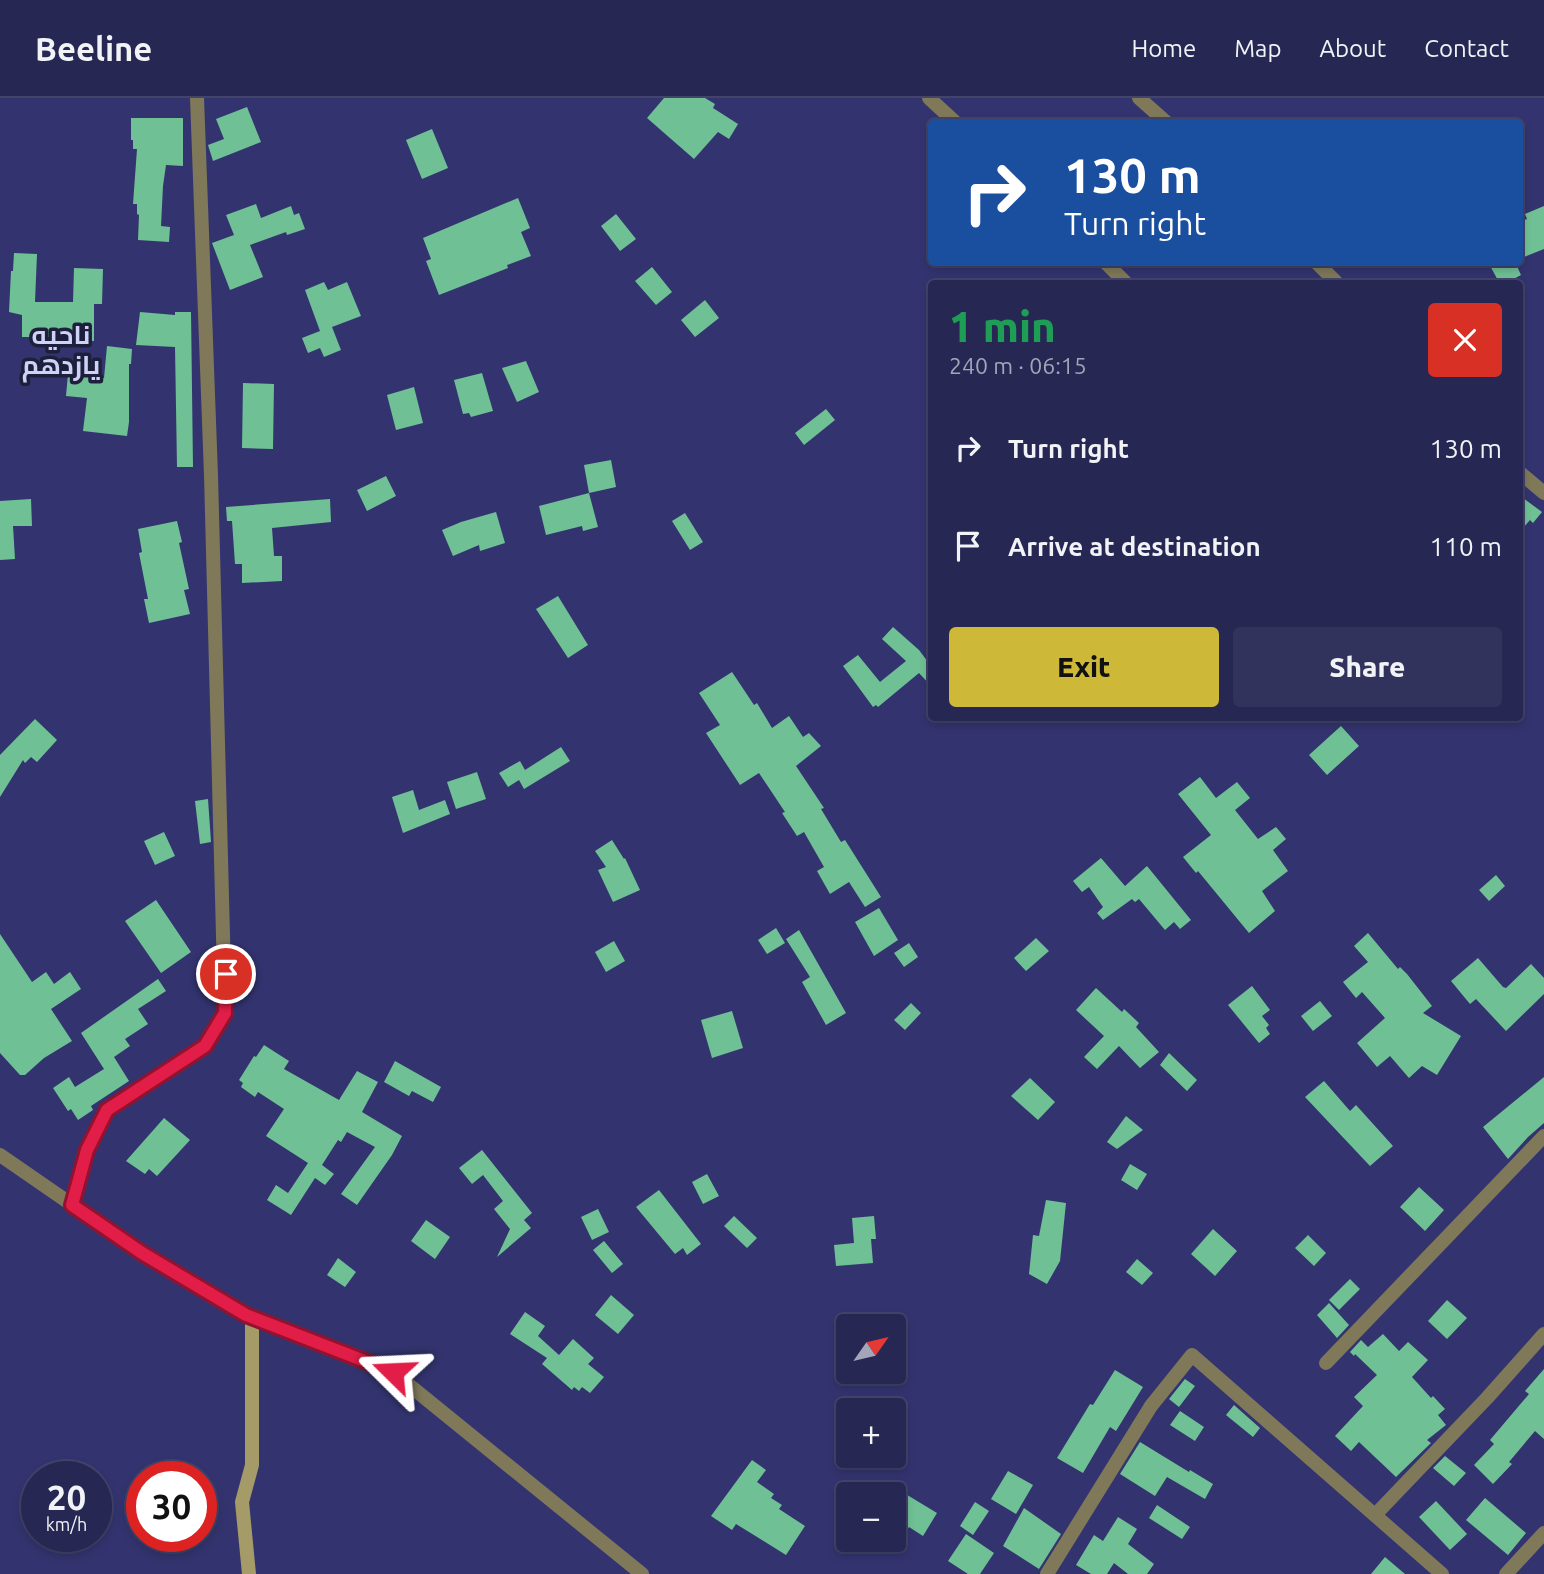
<!DOCTYPE html>
<meta charset="utf-8">
<style>
:root{--surface:#262753;--page:#32335d;--text:#f1f3f6;--muted:#a4a5b8;--line:#42446a;--accent:#ceb837}
body{margin:0;font-family:Ubuntu,Cairo,sans-serif;background:var(--page);color:var(--text);height:100vh;display:flex;flex-direction:column;font-size:26px;white-space:nowrap}
*{box-sizing:border-box;margin:0}
p{font-size:23px;color:var(--muted)}
.icon{flex:none;width:38px;height:38px;fill:none;stroke:currentColor;stroke-width:2;stroke-linecap:round;stroke-linejoin:round}
.map{position:relative;flex:1;overflow:hidden}
.sheet{position:absolute;left:928px;top:182px;width:595px;height:441px;display:flex;flex-direction:column;background:var(--surface);border-radius:7px;box-shadow:0 4px 10px #0003,0 0 0 2px var(--line)}
.sheet>*{flex:none}
.top-card{position:absolute;left:928px;top:21px;width:595px;height:147px;border-radius:7px;box-shadow:0 4px 10px #0003,0 0 0 2px var(--line);background:#1a4fa0;color:#fff;overflow:hidden}
.needle{width:46px;rotate:56deg}
.controls{position:absolute;left:836px;top:1216px;display:grid;gap:14px}
.controls a{display:grid;place-items:center;width:70px;height:70px;border-radius:7px;background:var(--surface);box-shadow:0 4px 10px #0003,0 0 0 2px var(--line);font-size:35px}
.speed{position:absolute;left:21px;top:1363px;display:flex;gap:14px;font-size:35px;font-weight:700;text-align:center}
.speed>*{display:grid;place-content:center;width:91px;height:91px;border-radius:50%;background:var(--surface);box-shadow:0 4px 10px #0003,0 0 0 2px var(--line);line-height:1}
.speed small{font-size:18px;font-weight:400}
.speed .limit{border:10px solid #d22;background:#fff;color:#111}
.pin{position:absolute;display:grid;place-items:center;width:60px;height:60px;color:#fff;margin:-30px;border:4px solid #fff;border-radius:50%;box-shadow:0 2px 7px #0007}
.me{position:absolute;width:77px;margin:-38px;rotate:291deg;stroke-linejoin:round;filter:drop-shadow(0 0 5px #0008)}
.turn{display:flex;align-items:center;gap:24px;height:147px;padding:0 21px;font-size:32px}
.turn .icon{width:91px;height:91px;stroke-width:2.5}
.turn b{display:block;font-size:49px;line-height:60px}
.round{display:grid;place-items:center;flex:none;width:74px;height:74px;border-radius:7px;background:var(--page)}
.head{display:flex;align-items:center;justify-content:space-between;height:119px;padding:0 21px}
h1{font-size:42px;font-weight:800;line-height:52px;color:#1e9e55}
.primary-button{display:flex;gap:14px;margin-top:auto;padding:14px 21px}
.primary-button a{flex:1;height:80px;border-radius:7px;background:var(--accent);color:#111;font-size:28px;font-weight:800;line-height:80px;text-align:center}
.primary-button a+a{background:var(--page);color:var(--text)}
ul{padding:0;list-style:none}
li{display:flex;align-items:center;gap:21px;height:98px;padding:0 21px}
li div{flex:1}
li b{display:block;font-size:26px}
li em{font-style:normal}
header{display:flex;align-items:center;gap:42px;box-sizing:border-box;height:98px;padding:0 35px;background:var(--surface);border-bottom:2px solid var(--line)}
header strong{font-size:33px}
nav{display:flex;gap:38px;margin-inline-start:auto;font-size:24px}
.map>svg:first-child{display:block}
.building{fill:#70c095}
.lines{fill:none;stroke-linecap:round;stroke-linejoin:round}
.street{stroke:#7f795a;stroke-width:14}
.secondary{stroke:#a49b69;stroke-width:14}
.route-casing{stroke:#92132f;stroke-width:18}
.route{stroke:#e11d48;stroke-width:12}
.labels{text-anchor:middle;dominant-baseline:central;stroke-width:7;stroke-linejoin:round;paint-order:stroke}
.district-label{font-size:26px;font-weight:bold;fill:#cdd2f6;stroke:#1e203b}
</style>
<header>
<strong>Beeline</strong>
<nav><a>Home</a><a>Map</a><a>About</a><a>Contact</a></nav>
</header>
<div class="map">
<svg width="1544" height="1476" viewBox="0 0 1544 1476">
<rect width="100%" height="100%" fill="#33346f"/>
<path class="building" d="M664,0H705L715,6L713,10L738,26L729,41L718,34L694,61L647,20Z
M247,9L261,44L213,63L208,47L224,41L216,21Z
M131,20H183V68L166,67L163,88L161,128L170,129L169,144L138,142L139,117L137,116V106H133L137,51H133V42H131Z
M432,31L448,70L422,81L406,42Z
M518,100L530,130L521,134L531,158L507,167L508,170L439,197L426,163L431,161L423,140Z
M256,106L261,120L291,108L294,117L299,115L305,131L287,137L286,134L250,147L263,179L230,192L212,145L234,137L226,117Z
M1544,108V151L1519,161V124L1527,121L1525,116Z
M616,116L636,141L620,153L601,128Z
M14,155L37,156L35,204H73L74,170L103,171L102,206H94V243H62V240L58,239H22V217L9,214L11,173H13Z
M1488,164H1515L1521,177L1504,186H1500Z
M652,169L672,194L656,207L635,183Z
M324,184L328,192L347,184L361,218L332,229L341,252L324,259L320,250L308,255L302,240L320,233L305,192Z
M705,202L719,220L695,239L681,222Z
M140,214L175,217V214H191L193,369H177L175,249L136,247Z
M107,248L132,251L131,266H129V324L127,338L83,333L87,300L66,298L68,276L104,280Z
M526,263L539,294L517,304L502,270Z
M482,275L493,313L471,319L469,315L463,316L454,282Z
M243,285L274,286L273,351L242,350Z
M414,289L423,325L396,332L387,297Z
M826,311L835,322L804,347L795,335Z
M611,362L616,389L589,395L584,367Z
M386,378L396,398L367,413L357,392Z
M589,395L598,429L583,433L582,428L546,437L539,408Z
M1519,397L1542,414L1533,425L1530,422L1519,435Z
M31,401L32,428H13L15,461L0,462V403Z
M330,401L331,424L272,430L274,458H282V483L242,485V466H235L232,423H227L226,409Z
M496,414L505,445L480,453L479,447L453,458L442,432L461,424Z
M685,415L703,444L690,452L672,423Z
M177,423L182,444L179,445L189,491L184,492L190,516L149,525L144,501H148L139,455L142,454L138,431Z
M558,498L588,547L568,560L536,511Z
M893,529L919,552L931,568V588L919,575L878,609L876,607L873,609L843,568L858,557L880,584L906,563L882,541Z
M732,574L754,607L757,605L772,630L789,618L803,639L809,635L821,648L796,668L824,710L821,711L841,744L845,742L881,799L865,809L849,784L830,796L817,773L824,769L804,734L797,738L782,715L785,714L759,675L740,687L706,635L720,627L699,595Z
M35,621L57,642L37,664L31,659L25,665L23,662L0,699V657Z
M1341,628L1359,648L1327,677L1309,657Z
M561,649L570,663L524,691L519,682L508,689L499,675L520,663L525,672Z
M477,674L486,701L456,711L447,684Z
M1200,679L1216,700L1237,684L1250,700L1235,712L1258,741L1276,729L1286,741L1273,752L1288,773L1262,793L1275,813L1249,835L1198,773L1196,775L1183,759L1211,737L1178,696Z
M413,692L419,712L445,702L450,716L403,735L392,699Z
M208,701L211,744L200,746L195,703Z
M164,734L175,758L155,767L144,743Z
M612,742L624,761L625,760L640,792L613,804L598,772L606,769L595,753Z
M1101,760L1125,788L1147,768L1191,822L1180,831L1174,824L1165,832L1139,801L1135,804L1132,801L1103,822L1097,815L1103,809L1089,789L1082,794L1073,783Z
M1496,777L1505,788L1489,803L1479,792Z
M156,802L191,854L161,875L125,823Z
M879,810L898,842L874,858L855,824Z
M776,830L785,845L767,856L758,842Z
M799,832L846,915L826,927L802,884L810,879L786,841Z
M1368,835L1398,871L1400,869L1407,876L1432,908L1423,915L1461,938L1437,977L1422,968L1409,980L1390,958L1377,969L1357,945L1385,920L1362,894L1356,900L1343,884L1368,864L1354,848Z
M0,836L32,884L46,874L54,886L70,874L81,891L51,911L72,943L44,960L25,977H20L0,955Z
M1036,840L1049,853L1026,873L1014,860Z
M614,843L625,863L606,874L595,854Z
M909,845L918,859L904,869L894,855Z
M1478,860L1503,889L1506,890L1531,866L1544,880V896L1506,933L1476,901L1470,906L1451,883Z
M158,881L166,893L138,911L148,926L125,941L130,948L114,959L129,983L91,1008L93,1012L78,1022L71,1011L68,1013L53,990L69,979L75,989L104,971L81,935Z
M1252,888L1270,912L1262,918L1269,927L1266,930L1270,936L1259,945L1228,907Z
M1096,890L1122,914L1124,911L1139,925L1136,929L1159,954L1140,970L1119,948L1097,971L1084,959L1104,938L1076,912Z
M1320,903L1332,918L1313,933L1301,918Z
M911,905L921,915L905,932L894,922Z
M732,913L743,950L712,960L701,922Z
M264,947L289,963L284,971L339,1002L357,973L378,984L362,1014L402,1038L392,1057L357,1107L341,1096L375,1049L347,1034L341,1044L338,1042L322,1067L334,1076L325,1087L315,1080L291,1117L267,1102L276,1087L288,1095L308,1065L266,1038L284,1011L258,994L255,999L241,989L243,985L239,982L254,958L256,959Z
M1169,955L1197,982L1187,993L1160,967Z
M395,963L441,989L433,1004L412,993L409,998L384,984Z
M1544,979V1025L1528,1039L1508,1061L1483,1029Z
M1030,980L1055,1004L1038,1022L1011,998Z
M1324,983L1350,1013L1356,1007L1393,1048L1370,1068L1305,999Z
M1126,1018L1143,1032L1117,1051L1107,1044Z
M164,1020L190,1042L157,1078L149,1071L145,1076L126,1063Z
M482,1052L532,1115L524,1122L531,1130L497,1159L510,1131L494,1111L503,1103L483,1077L472,1086L459,1070Z
M1130,1066L1147,1076L1137,1092L1121,1082Z
M707,1076L719,1098L703,1106L692,1084Z
M1419,1089L1444,1112L1425,1133L1400,1109Z
M659,1092L701,1146L687,1157L683,1150L675,1156L636,1109Z
M1046,1102L1066,1105L1060,1163L1047,1186L1029,1176L1033,1137L1039,1138Z
M598,1111L609,1134L592,1142L581,1119Z
M734,1118L757,1140L747,1150L724,1128Z
M874,1118L876,1141H871L873,1165L836,1168L834,1147L854,1145L852,1120Z
M426,1122L450,1139L435,1161L411,1143Z
M1213,1131L1237,1153L1215,1178L1191,1156Z
M1308,1137L1326,1155L1314,1168L1295,1150Z
M604,1143L623,1166L612,1175L593,1152Z
M338,1160L356,1174L345,1189L327,1177Z
M1137,1161L1153,1175L1142,1187L1126,1174Z
M1350,1181L1360,1191L1339,1212L1329,1202Z
M611,1197L634,1217L618,1236L595,1217Z
M1447,1202L1467,1220L1447,1241L1428,1223Z
M1329,1205L1349,1227L1337,1240L1317,1217Z
M525,1214L545,1228L538,1238L559,1257L573,1241L594,1260L588,1266L604,1279L590,1295L582,1289L579,1293L574,1289L572,1292L542,1266L547,1260L510,1236Z
M1383,1236L1399,1253L1408,1244L1428,1262L1412,1279L1431,1300L1433,1298L1445,1311L1438,1317L1446,1327L1427,1342L1431,1345L1396,1379L1359,1344L1351,1353L1335,1338L1363,1308L1354,1299L1377,1277L1355,1256L1354,1258L1350,1254L1361,1242L1368,1249Z
M1544,1271V1341L1535,1333L1509,1364L1512,1366L1493,1386L1474,1367L1494,1346L1490,1342L1529,1296L1525,1293Z
M1115,1272L1143,1289L1116,1333L1110,1329L1083,1375L1057,1360L1090,1306L1093,1307Z
M1185,1281L1195,1288L1179,1309L1169,1301Z
M1234,1307L1260,1330L1253,1339L1226,1317Z
M1180,1313L1204,1329L1195,1343L1170,1327Z
M1140,1344L1189,1374L1190,1372L1213,1386L1205,1401L1167,1379L1155,1398L1120,1376Z
M1445,1358L1466,1375L1454,1388L1433,1370Z
M752,1362L766,1372L757,1384L774,1396L771,1400L782,1407L779,1411L805,1428L786,1457L736,1426L732,1432L711,1418Z
M1008,1373L1033,1387L1016,1416L991,1401Z
M894,1389L937,1415L923,1438L909,1429L894,1453Z
M1485,1400L1526,1435L1508,1457L1466,1422Z
M1436,1403L1467,1436L1450,1452L1419,1419Z
M975,1404L989,1413L973,1437L960,1428Z
M1157,1407L1190,1429L1182,1441L1149,1420Z
M1024,1410L1061,1436L1039,1471L1003,1448Z
M1118,1419L1137,1431L1128,1446L1154,1466L1147,1476H1128L1114,1465L1107,1476H1091L1076,1467L1094,1437L1103,1443Z
M966,1436L994,1455L980,1476H968L948,1463Z
M1385,1459L1405,1476H1371Z"/>
<g class="lines">
<path class="street" d="M929,0L955,24
M1139,0L1166,24
M1105,164L1127,186
M1316,164L1338,186
M1519,374L1544,395
M0,1057L142,1155L246,1217L393,1274L642,1476
M72,1107L87,1052L107,1012L206,948L225,914L211,377L197,0
M1326,1265L1544,1038
M1375,1417L1487,1300L1544,1236
M1047,1476L1151,1308L1192,1257L1442,1476
M1506,1476L1544,1435"/>
<path class="secondary" d="M249,1476L242,1404L252,1367V1219"/>
</g>
<g class="lines">
<defs>
<path id="route" d="M226,876L225,915L205,948L107,1012L87,1052L72,1107L142,1155L246,1217L393,1274"/>
</defs>
<use href="#route" class="route-casing"/>
<use href="#route" class="route"/>
</g>
<g class="labels">
<g class="district-label">
<text x="61" y="236">ناحیه<tspan x="61" dy="30">یازدهم</tspan></text>
</g>
</g>
</svg>
<div class="controls">
<a><svg class="needle" viewBox="-14 -14 28 28"><path d="M0-13l5 13h-10z" fill="#e53935"/><path d="M0 13l5-13h-10z" fill="#a4a5b8"/></svg></a>
<a>+</a>
<a>−</a>
</div>
<div class="speed"><div>20<small>km/h</small></div><div class="limit">30</div></div>
<div class="pin" style="left:226px;top:876px;background:#d93025"><svg class="icon" aria-label="arrive" viewBox="0 0 24 24"><path d="M6 21V4h12l-3 4 3 4H6"/></svg></div>
<svg class="me" style="left:393px;top:1274px" viewBox="-20 -20 40 40"><path d="M0-17L14 15 0 8-14 15z" fill="#e11d48" stroke="#fff" stroke-width="4"/></svg>
<div class="top-card">
<div class="turn"><svg class="icon" aria-label="right" viewBox="0 0 24 24"><path d="M7 20v-9h11M14 6l5 5-5 5"/></svg><div><b>130 m</b>Turn right</div></div>
</div>
<section class="sheet">
<div class="head"><div><h1>1 min</h1><p>240 m · 06:15</p></div><a class="round" style="background:#d93025;color:#fff"><svg class="icon" aria-label="close" viewBox="0 0 24 24"><path d="M6 6l12 12M18 6L6 18"/></svg></a></div>
<ul>
<li><svg class="icon" aria-label="right" viewBox="0 0 24 24"><path d="M7 20v-9h11M14 6l5 5-5 5"/></svg><div><b>Turn right</b></div><em>130 m</em></li>
<li><svg class="icon" aria-label="arrive" viewBox="0 0 24 24"><path d="M6 21V4h12l-3 4 3 4H6"/></svg><div><b>Arrive at destination</b></div><em>110 m</em></li>
</ul>
<div class="primary-button"><a>Exit</a><a>Share</a></div>
</section>
</div>
